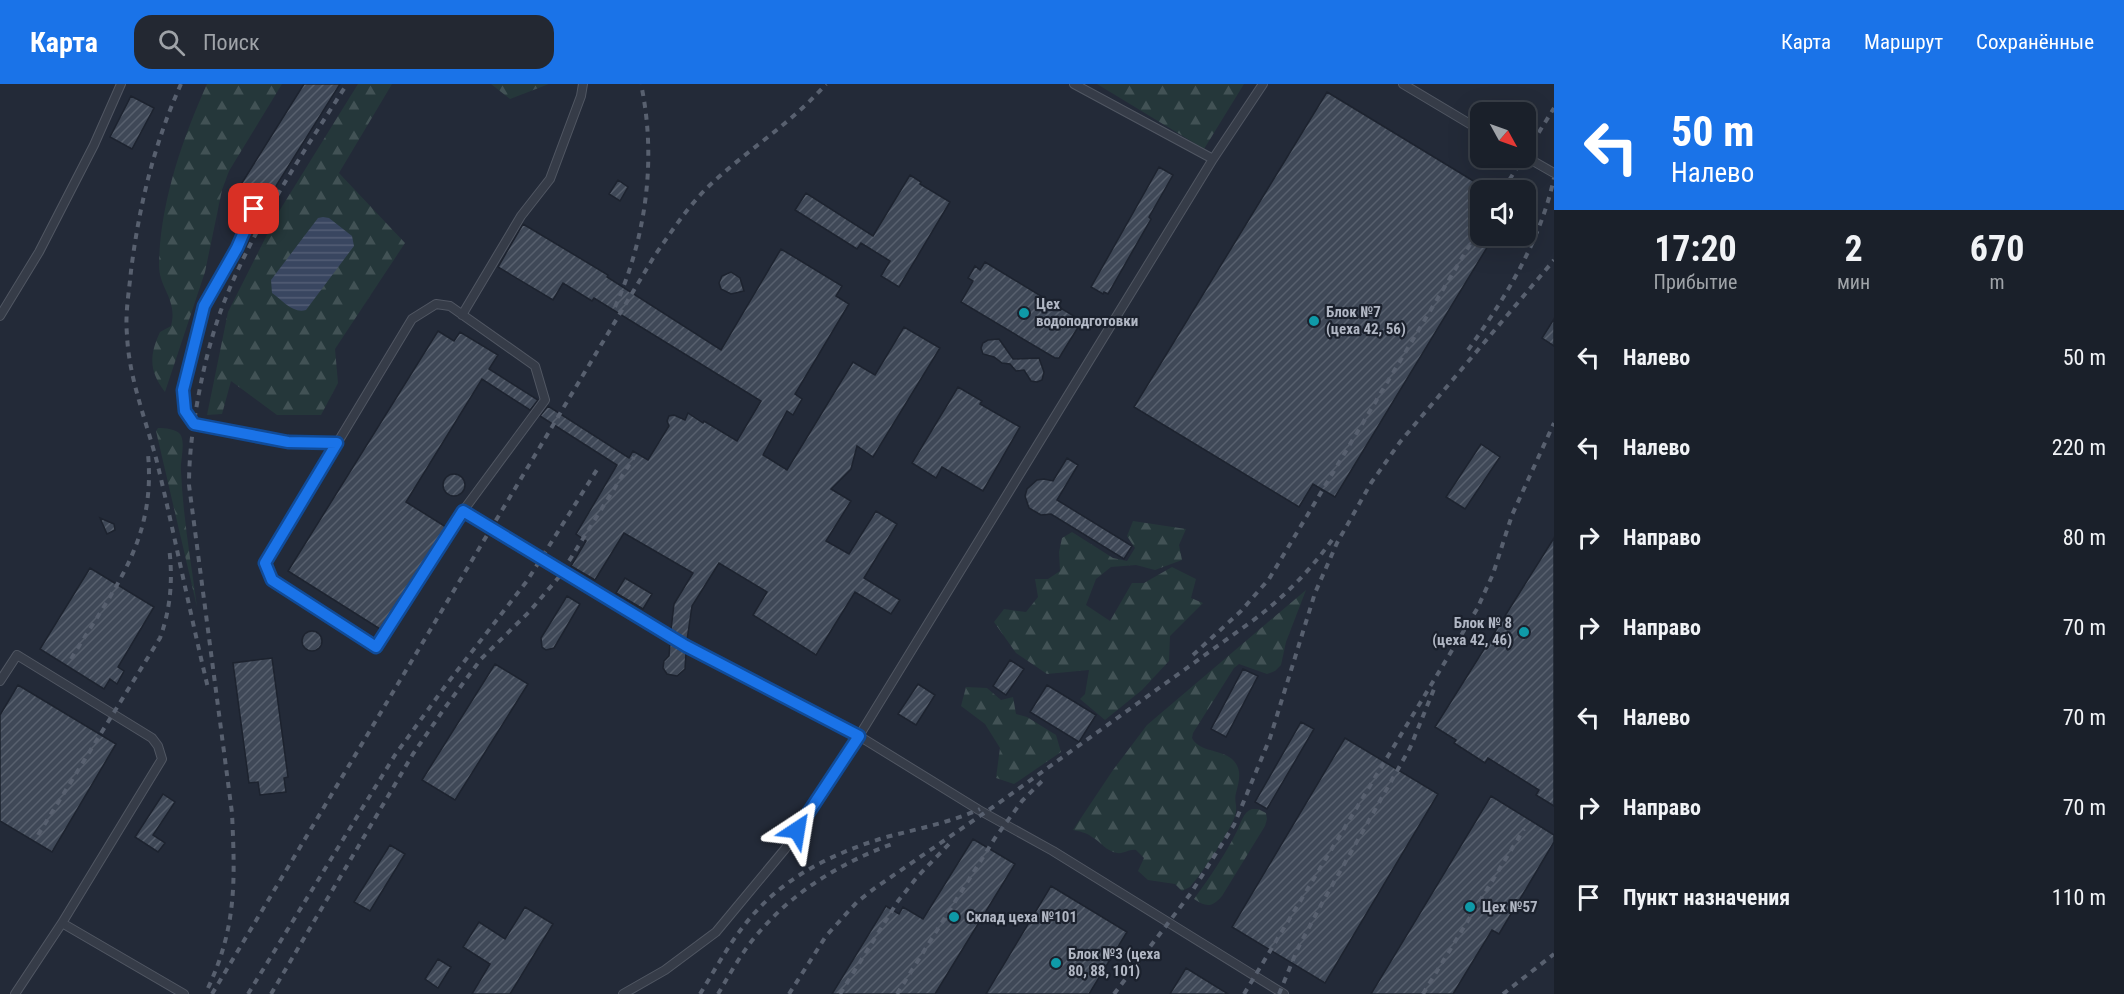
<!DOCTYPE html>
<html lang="ru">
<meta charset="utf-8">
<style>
:root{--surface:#1a202a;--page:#232832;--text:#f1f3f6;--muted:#9fa3a8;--line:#383e47;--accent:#1a73e8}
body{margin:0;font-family:"Roboto Condensed",sans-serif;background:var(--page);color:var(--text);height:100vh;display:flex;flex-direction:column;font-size:22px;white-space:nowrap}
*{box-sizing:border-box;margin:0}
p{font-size:20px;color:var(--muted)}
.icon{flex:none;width:33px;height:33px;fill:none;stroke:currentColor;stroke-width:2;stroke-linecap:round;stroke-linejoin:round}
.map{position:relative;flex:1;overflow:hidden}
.details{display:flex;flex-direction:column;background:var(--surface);width:570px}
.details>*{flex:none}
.guide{background:#1a73e8;color:#fff;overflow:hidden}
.needle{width:39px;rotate:130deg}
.tools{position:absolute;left:1470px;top:18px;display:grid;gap:12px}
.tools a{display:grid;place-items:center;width:66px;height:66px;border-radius:12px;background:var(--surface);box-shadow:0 6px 24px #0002,0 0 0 2px var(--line);font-size:30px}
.pin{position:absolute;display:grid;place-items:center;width:51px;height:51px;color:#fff;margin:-26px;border-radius:12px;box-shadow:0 3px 9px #0006}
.me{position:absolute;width:66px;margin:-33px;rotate:33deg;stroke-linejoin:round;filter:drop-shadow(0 0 4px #0008)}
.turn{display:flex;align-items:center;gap:21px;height:126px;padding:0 18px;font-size:27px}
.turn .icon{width:78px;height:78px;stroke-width:2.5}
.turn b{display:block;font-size:42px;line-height:51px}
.eta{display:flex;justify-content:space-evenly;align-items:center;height:102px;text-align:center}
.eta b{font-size:36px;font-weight:700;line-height:42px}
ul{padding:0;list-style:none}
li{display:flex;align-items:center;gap:18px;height:90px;padding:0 18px}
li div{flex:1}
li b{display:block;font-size:22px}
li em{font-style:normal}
header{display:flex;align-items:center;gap:36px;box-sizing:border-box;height:84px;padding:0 30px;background:var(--accent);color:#fff}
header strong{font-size:28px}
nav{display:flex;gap:33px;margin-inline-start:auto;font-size:21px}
.search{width:420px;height:54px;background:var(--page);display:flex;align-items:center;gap:15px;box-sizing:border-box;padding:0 21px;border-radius:18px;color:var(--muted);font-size:22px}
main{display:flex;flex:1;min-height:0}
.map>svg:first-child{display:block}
.forest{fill:url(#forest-firs)}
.water{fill:url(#water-rules)}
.building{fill:url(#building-hatch);stroke:#1d232f;stroke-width:1.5}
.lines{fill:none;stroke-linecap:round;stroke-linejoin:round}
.lane-casing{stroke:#515763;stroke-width:10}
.lane{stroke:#363c48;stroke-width:8}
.rail{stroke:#58606f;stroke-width:4;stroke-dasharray:6 6;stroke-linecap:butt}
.route-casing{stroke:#114b97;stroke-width:15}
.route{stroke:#1a73e8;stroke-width:10}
.culture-dot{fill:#0f9aa8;stroke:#1b212d;stroke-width:2}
.labels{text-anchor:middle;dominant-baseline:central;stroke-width:4.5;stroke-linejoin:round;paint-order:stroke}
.poi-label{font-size:15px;font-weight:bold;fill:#b1b7c4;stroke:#1b212d;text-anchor:start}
</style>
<header>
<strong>Карта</strong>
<div class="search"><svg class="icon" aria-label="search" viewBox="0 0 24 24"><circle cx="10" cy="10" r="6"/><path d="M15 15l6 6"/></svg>Поиск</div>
<nav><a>Карта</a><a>Маршрут</a><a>Сохранённые</a></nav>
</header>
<main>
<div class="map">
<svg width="1554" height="910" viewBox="0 0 1554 910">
<defs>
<pattern id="forest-firs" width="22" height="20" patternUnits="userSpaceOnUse" patternTransform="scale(1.5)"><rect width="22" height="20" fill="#25373a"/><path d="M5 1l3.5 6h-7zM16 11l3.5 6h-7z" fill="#425255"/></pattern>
<pattern id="water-rules" width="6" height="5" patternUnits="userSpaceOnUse" patternTransform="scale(1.5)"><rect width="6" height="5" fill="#394660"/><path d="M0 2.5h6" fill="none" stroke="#535e75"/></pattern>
<pattern id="building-hatch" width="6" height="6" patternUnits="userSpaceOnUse" patternTransform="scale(1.5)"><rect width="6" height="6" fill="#3f4857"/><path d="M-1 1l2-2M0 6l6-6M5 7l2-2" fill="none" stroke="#58606e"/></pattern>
</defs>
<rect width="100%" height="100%" fill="#232a38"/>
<path class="forest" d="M207,0H282L229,87L222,106L205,188L165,308C149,287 149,272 160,248L171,242C178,215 159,205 159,181C160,119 182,56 207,0Z
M358,0H392L339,89L405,159L335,265L338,299L321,331H277L231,297L222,330L207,331L228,228L278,129Z
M491,0H549L510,15Z
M1097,0H1244L1204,65Z
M158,344C165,344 176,345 180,350C186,358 180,378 181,387C183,433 191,478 197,523L156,347Z
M1133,437L1186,445L1179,461L1182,476L1155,486L1136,481L1111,483L1096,495L1086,521L1110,537L1132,499H1144L1172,483L1196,495L1191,514L1203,519L1170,552L1169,577L1142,606L1105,636L1080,615L1085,610L1089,586L1047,590L1016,569L994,538L1004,525L1026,528L1038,513L1035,495H1048L1060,487L1059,468L1062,454L1072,448L1113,474L1127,477L1135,464L1127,452Z
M1306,506L1286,558L1281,581L1275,587L1267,590L1239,580L1234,584L1193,649L1192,654C1199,668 1220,665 1232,675C1243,685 1239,697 1236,709C1234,716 1237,721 1236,728C1233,745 1202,789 1190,803L1182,807L1175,800L1148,796L1138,787L1144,774L1136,766C1129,765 1124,770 1117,769C1106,767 1101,758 1092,753C1087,749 1079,747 1073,746L1113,686L1147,641Z
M966,603L987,604L1001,616L1013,613L1016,630L1027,633L1056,651L1061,668L1014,700L996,694L1000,664L985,640L961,622Z
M1252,725H1258L1266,729L1267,735L1265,742L1222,812C1212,824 1206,823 1194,815C1210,793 1225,771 1237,747C1241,739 1243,728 1252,725Z"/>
<path class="water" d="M323,133L329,134L352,152L354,162L306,226C293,230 282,216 272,209L271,196L318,134Z"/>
<path class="building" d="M304,0H340L266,118L240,102Z
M1327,8L1480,101V152H1494L1335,413L1313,400L1299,423L1134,323Z
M131,12L154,24L132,65L110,53Z
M1159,83L1173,91L1149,133L1151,135L1108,210L1104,208L1103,210L1091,203Z
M910,91L921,98L920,100L950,118L899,203L881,192L890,177L861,159L857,165L795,126L806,109L873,152Z
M618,96L628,103L620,117L609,110Z
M523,140L608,191L607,193L721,266L781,165L842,202L836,212L849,220L795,310L802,315L793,331L787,327L763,371L787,386L853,278L875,291L904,243L940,264L873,373L857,362L851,385L831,405L851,417L826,457L849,470L876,427L897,440L864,494L900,516L891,530L855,508L816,571L753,531L767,508L719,479L692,522L687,556L671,546L674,520L693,489L624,449L595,496L571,482L586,457L576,450L617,381L540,332L548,322L629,374L633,367L648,376L669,342L667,337L669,332L674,331L685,336L688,329L703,339L704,337L737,357L761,317L594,214L592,217L563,199L553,216L498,183Z
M985,178L1082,237L1059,274H1055L961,218L973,197L968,194L975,182L980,186Z
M731,188L740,194L744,207L731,210L721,205L719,199L722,192Z
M1554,235V262L1542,254Z
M438,247L454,257L460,248L498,271L489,285L538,316L530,326L482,295L406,418L446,443L380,545L288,487Z
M999,255L1013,275L1039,274L1044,288L1042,296L1037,298L1031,297L1024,286L1016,287L1010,280L1002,279L994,273L983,270L981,264L983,259L988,256Z
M958,303L982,317L980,320L1020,343L983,407L942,383L936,394L912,379Z
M1481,360L1500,373L1465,425L1446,413Z
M1067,374L1078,381L1057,416L1132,462L1124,475L1051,430L1041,431L1029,424L1025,412L1027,405L1037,396L1044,395L1053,397Z
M443 401a11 11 0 1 1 22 0a11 11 0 1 1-22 0Z
M100,434L114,440L115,446L107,450Z
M1554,454V722L1536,711L1539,706L1488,674L1485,679L1454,659L1456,656L1435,643Z
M90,484L154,523L118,583L124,587L117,600L110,595L104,605L40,565Z
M625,494L652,510L643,525L616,509Z
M567,512L580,520L554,564L546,566L542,563L541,554Z
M302 557a10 10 0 1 1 20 0a10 10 0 1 1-20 0Z
M670,559L686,568L685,585L677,592L667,590L663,584L664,577L669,572Z
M272,574L288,693L284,694L286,708L260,711L258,698L249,699L233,579Z
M1010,576L1024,585L1006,611L993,602Z
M495,580L528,600L455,716L422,696Z
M1243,585L1258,592L1226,653L1211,645Z
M918,600L935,611L916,641L898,630Z
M18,601L116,660L52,768L0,737V631Z
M1047,601L1096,631L1079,658L1030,628Z
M1301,638L1314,645L1267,725L1255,718Z
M1345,654L1438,710L1325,899L1232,843Z
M163,710L175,718L153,751L165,759L158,768L135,753Z
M1491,712L1554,751V758L1529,800L1499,850L1492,846L1453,910H1371Z
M973,755L1015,780L935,910H832L886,822L899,830L903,823L923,835Z
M390,761L405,770L370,827L354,818Z
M1051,802L1127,848L1089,910H986Z
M525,823L553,840L510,910H472L490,880L463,863L479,838L505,855Z
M438,875L451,883L438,904L425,895Z
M1186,884L1228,910H1170Z"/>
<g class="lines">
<defs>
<path id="lane" d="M1074,0L1213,75
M1403,0L1480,46
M1526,73L1554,89
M254,125L236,164L204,222L183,306L185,327L194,340L288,358L337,359
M462,231L521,132L550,95L581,12L583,0
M0,232L39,168L94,61L121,0
M463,427L545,316L535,282L450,222L436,220L412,235L265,479L272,496L376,563L463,427L686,562L859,652L979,726L1053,767L1284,910
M0,597L17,571L152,654L158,662L162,675L62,839
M15,910L62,839L184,910
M623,910L665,886L716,848L785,765L859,652L1213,75L1263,0"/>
</defs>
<use href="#lane" class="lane-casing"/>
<use href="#lane" class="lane"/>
<path class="rail" d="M181,0C154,60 139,122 131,187C129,208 125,229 127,251C129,295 146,336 157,378C175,453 190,529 208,604
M1526,69L1554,24
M1503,106L1523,74
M615,223C646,154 657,75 641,0
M1468,266C1506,213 1540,158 1554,94
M1193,571L1241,527L1269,495L1480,144
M71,575C114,504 156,457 148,370
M38,751L160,554C171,524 173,494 169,463
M208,904C237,842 235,796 232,729L189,401C189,379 191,359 194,338C201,293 211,248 229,206C260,133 304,67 347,0
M212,910L655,171C672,147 688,122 710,101C747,66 792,39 826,0
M248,910L395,671L446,601L527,497L598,384
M271,910L413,670L444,625L481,575L529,528L559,493L634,373
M700,910C716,884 731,856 751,833C786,792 832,770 883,754C916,745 949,739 980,725
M718,910C731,888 744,864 762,845C796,806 843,778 892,760
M789,910L826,852L857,818L875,804L993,723L1251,538C1283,514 1309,488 1332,456
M840,910L898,817L918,792L949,760
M897,910L995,754L1022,717L1044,695
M1114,910L1191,809L1234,741L1270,654L1315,509L1337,459L1371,399L1400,358L1554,176
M1244,910L1477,525L1493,490L1512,431L1554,339
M1279,910L1298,864L1321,821L1410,664L1434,605
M1423,910L1524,745
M1503,910L1554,870"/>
</g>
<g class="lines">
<defs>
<path id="route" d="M254,125L237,164L204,222L183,306L185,327L194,340L288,358L337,359L265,479L272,496L376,563L463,427L686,562L859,652L797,746"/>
</defs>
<use href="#route" class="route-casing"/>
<use href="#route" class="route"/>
</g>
<g class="culture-dot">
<circle cx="1024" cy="229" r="6"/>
<circle cx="1314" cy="237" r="6"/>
<circle cx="1524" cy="548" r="6"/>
<circle cx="1470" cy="823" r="6"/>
<circle cx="954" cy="833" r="6"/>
<circle cx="1056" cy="879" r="6"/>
</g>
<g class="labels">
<g class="poi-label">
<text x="1036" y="220">Цех<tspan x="1036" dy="17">водоподготовки</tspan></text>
<text x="1326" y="228">Блок №7<tspan x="1326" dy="17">(цеха 42, 56)</tspan></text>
<text x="1512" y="539" text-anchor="end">Блок № 8<tspan x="1512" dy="17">(цеха 42, 46)</tspan></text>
<text x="1482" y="823">Цех №57</text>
<text x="966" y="833">Склад цеха №101</text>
<text x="1068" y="870">Блок №3 (цеха<tspan x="1068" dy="17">80, 88, 101)</tspan></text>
</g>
</g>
</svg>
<div class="tools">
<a><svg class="needle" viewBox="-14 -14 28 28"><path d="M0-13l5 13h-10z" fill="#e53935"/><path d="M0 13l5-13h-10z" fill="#9fa3a8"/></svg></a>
<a><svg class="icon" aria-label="sound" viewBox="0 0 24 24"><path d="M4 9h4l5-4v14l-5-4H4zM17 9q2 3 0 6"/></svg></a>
</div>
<div class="pin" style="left:254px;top:125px;background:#d93025"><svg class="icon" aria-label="arrive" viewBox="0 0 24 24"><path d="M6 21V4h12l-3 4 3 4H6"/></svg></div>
<svg class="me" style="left:797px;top:746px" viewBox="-20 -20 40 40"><path d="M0-17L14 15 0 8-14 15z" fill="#1a73e8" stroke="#fff" stroke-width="4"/></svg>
</div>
<section class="details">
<div class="guide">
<div class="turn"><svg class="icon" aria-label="left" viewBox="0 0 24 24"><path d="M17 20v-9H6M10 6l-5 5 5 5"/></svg><div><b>50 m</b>Налево</div></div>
</div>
<div class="eta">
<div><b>17:20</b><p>Прибытие</p></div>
<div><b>2</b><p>мин</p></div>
<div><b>670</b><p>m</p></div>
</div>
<ul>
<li><svg class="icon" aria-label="left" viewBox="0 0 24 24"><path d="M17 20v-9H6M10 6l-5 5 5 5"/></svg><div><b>Налево</b></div><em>50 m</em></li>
<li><svg class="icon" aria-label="left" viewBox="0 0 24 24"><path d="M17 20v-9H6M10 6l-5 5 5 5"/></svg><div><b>Налево</b></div><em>220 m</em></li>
<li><svg class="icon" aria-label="right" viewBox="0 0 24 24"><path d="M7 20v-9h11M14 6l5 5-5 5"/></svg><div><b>Направо</b></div><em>80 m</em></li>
<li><svg class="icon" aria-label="right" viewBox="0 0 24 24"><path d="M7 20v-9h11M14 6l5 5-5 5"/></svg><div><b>Направо</b></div><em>70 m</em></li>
<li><svg class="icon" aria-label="left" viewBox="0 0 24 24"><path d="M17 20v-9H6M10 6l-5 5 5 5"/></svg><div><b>Налево</b></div><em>70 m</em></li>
<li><svg class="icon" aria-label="right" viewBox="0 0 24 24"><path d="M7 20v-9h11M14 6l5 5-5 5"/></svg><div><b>Направо</b></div><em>70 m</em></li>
<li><svg class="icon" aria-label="arrive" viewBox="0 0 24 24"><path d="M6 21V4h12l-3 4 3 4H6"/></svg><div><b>Пункт назначения</b></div><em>110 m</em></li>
</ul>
</section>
</main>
